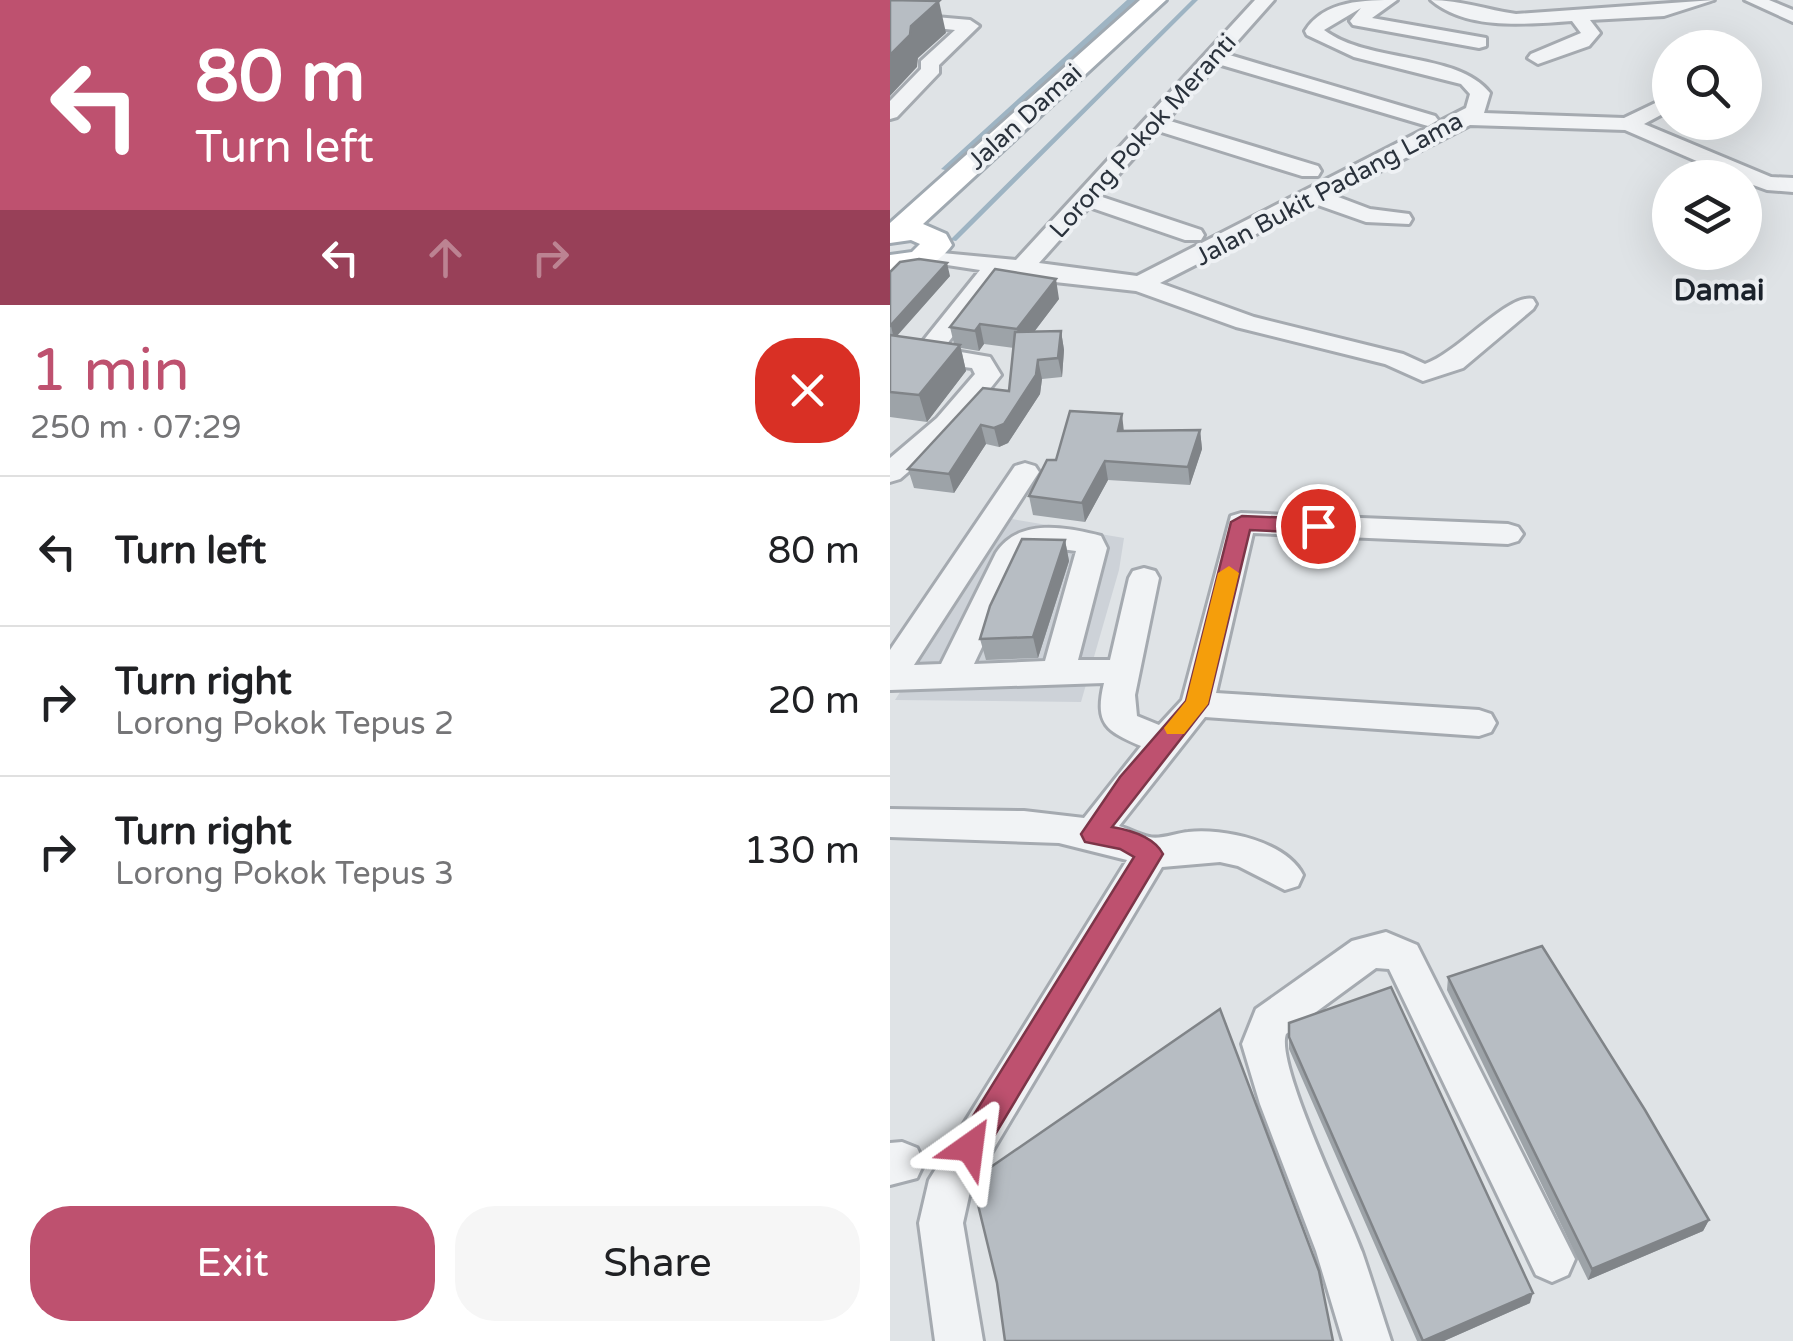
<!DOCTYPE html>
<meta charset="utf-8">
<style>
:root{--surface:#fff;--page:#f6f6f6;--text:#202124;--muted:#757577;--line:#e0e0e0;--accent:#be516f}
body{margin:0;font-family:"Varela Round",sans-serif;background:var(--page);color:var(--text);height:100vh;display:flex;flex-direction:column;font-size:38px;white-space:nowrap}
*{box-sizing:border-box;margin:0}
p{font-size:32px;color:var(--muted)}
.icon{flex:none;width:55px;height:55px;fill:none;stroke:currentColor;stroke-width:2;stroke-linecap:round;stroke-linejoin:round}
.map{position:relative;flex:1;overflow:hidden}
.sheet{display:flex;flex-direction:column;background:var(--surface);width:890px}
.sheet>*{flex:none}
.guide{background:#be516f;color:#fff;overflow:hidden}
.tools{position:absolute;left:762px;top:30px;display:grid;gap:20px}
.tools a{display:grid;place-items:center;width:110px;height:110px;border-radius:50%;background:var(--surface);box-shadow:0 10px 40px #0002;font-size:50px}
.pin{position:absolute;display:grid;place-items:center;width:85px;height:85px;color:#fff;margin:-42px;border:5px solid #fff;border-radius:50%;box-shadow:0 2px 10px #0007}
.me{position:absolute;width:110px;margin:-55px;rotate:31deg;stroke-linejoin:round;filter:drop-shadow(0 0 8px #0008)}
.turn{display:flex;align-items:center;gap:35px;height:210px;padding:0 30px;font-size:45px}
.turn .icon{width:130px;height:130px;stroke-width:2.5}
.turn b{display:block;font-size:70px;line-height:85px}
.lanes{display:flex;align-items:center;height:95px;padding:0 30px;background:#0003;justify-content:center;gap:50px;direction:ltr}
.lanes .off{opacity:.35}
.round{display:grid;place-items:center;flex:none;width:105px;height:105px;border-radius:40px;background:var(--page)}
.summary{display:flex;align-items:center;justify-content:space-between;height:170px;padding:0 30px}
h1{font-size:60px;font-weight:600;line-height:75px;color:var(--accent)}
.button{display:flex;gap:20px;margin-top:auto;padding:20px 30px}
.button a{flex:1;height:115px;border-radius:40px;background:var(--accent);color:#fff;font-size:40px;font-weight:600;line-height:115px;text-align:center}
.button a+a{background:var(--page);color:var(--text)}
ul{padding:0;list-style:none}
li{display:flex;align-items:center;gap:30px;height:150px;padding:0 30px;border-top:2px solid var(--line)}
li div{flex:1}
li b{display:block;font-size:38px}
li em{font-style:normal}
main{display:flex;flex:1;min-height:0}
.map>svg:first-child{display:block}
.built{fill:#cdd2d8}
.water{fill:#9eb4c3}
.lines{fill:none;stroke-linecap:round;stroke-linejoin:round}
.minor-casing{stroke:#a5aab0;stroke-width:6}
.major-casing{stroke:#a0a9b1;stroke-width:6}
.minor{fill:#f1f3f5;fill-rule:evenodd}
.major{fill:#fff;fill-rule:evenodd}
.wall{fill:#9da3a8}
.shaded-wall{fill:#808488}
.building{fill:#b7bdc3;stroke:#808488;stroke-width:2.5}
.route{fill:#be516f;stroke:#7c3548;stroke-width:2.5}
.slow{fill:#f59e0b}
.labels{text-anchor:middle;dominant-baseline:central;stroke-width:8;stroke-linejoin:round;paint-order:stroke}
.far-street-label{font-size:25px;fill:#2a323c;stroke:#eef1f4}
.far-quarter-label{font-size:30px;font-weight:bold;fill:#1c232c;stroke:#eef1f4}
</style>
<main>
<section class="sheet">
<div class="guide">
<div class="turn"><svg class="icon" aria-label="left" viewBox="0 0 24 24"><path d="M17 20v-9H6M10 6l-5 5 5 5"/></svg><div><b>80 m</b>Turn left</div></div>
<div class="lanes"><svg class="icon" aria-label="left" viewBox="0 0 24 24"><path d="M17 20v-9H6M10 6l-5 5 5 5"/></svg><svg class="icon off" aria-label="ahead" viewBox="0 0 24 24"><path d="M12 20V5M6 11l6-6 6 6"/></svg><svg class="icon off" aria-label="right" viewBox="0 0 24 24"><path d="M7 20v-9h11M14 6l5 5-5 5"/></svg></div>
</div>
<div class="summary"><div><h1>1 min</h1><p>250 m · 07:29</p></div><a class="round" style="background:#d93025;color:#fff"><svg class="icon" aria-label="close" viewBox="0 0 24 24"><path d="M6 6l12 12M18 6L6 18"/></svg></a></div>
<ul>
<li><svg class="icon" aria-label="left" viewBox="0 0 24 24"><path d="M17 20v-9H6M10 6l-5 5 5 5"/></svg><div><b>Turn left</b></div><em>80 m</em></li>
<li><svg class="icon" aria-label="right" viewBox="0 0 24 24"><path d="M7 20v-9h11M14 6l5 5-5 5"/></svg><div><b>Turn right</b><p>Lorong Pokok Tepus 2</p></div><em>20 m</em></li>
<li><svg class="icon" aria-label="right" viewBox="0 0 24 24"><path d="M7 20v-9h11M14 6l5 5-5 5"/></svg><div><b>Turn right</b><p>Lorong Pokok Tepus 3</p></div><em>130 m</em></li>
</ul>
<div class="button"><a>Exit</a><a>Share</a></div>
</section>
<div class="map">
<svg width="903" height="1341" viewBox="0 0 903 1341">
<rect width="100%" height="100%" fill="#dfe3e6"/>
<path class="built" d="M122,519L234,538L229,570L191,702L5,700Z"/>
<path class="water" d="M237,0H250L62,172L51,169Z
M302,0H308L66,241L60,240Z"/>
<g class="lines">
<defs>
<path id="minor" d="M365,0H384L336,54L545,116L548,120L538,126L531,124L328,64L277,120L428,166L431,171L428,176H412L268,131L209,196L311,230L314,235L311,240H295L199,207L149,263L247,276L576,108L580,94L571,84L464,57L417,35L415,31C434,0 475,0 507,0L482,18L596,38V46L589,48L463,25L460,21L471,8L434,30C479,64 567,51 600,93L594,113L734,118L780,96V110L754,124L881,177L903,178V192L877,190L855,182V178H846L735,130L580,125L443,195L480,209L519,214L522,219L519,224L476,222L425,204L270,283L364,317L513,354L535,364C568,353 618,293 643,299L646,304L643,309L573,368L533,381L495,364L346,327L246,291L129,278L112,273L53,349L100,357L111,375L67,430L10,479L0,482V458L47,418L85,374L82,368L0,358V342L29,346L90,270L31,261L27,256L31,251L126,260Z
M541,0C571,0 597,10 626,14L824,0L774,16L700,20L710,33L699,46L648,64L638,58L641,54L691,33L682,21C638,24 577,31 541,0Z
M855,0H879L903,10V22Z
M0,13L80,20L89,26L49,65V73L7,117L0,119V101L31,69V61L65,30L0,23Z
M135,463L145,466L149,472L24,665L51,664L106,553C128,518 176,527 211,536L217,548L188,660H220L239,578L243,571L254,568L265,571L269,578L245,695L247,716L269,725L292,700L341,516L351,513L618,524L628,527L633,534L628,541L618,544L363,533L326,693L589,710L601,714L606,723L601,732L589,736L315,717L229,826C239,829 249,835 259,837C270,840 286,833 298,832C333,828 396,841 413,875L408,886L395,890L348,866L330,862L272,867L81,1187L73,1223L93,1341H45L29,1223L39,1180L237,860L169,843L0,837V809L134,811L194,818L251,746C217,731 204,725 214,683L0,690V650L125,466ZM157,547L186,551L155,661L84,664L134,558L146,548Z
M496,932L527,945L685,1259L678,1275L662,1282L646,1275L499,969L486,968L396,1034C385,1064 458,1213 472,1252C482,1281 491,1311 501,1341H453L426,1251L370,1104L352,1044L366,1009L462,941Z
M12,1142L27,1148L34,1163L27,1178L0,1185V1143Z"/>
<path id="major" d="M250,0H276L33,224L56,234L62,245C45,268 27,270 0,273V255L22,252L30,244L21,240L0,243V223Z"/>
</defs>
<use href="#minor" class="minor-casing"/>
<use href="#major" class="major-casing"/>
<use href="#minor" class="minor"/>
<use href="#major" class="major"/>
</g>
<path class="wall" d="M0,272L60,276L7,336L64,344L60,327L169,299L144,332L171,331L174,350L172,377L152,379L150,394L118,443L109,447L96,444L64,493L24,488L18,469L119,391L124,348L94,344L89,351L71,348L76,371L37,422L0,417Z
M310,430L312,449L300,485L218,480L195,522L143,515L139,496L166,460L234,431Z
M175,540L179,561L148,658L96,660L90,639Z
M558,977L819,1220L813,1231L698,1280L557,990Z
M399,1037L640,1303L554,1341H527L399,1049Z"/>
<path class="shaded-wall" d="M49,1L56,33L28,58L27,67L0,96V55L21,26Z
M57,263L60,276L4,339L1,326Z
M166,279L169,299L131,349L127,329Z
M90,324L94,344L89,351L85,331Z
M171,331L174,350L172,377L168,358Z
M70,345L76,371L37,422L29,395Z
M148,360L152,379L150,394L118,443L109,447L104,428Z
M232,414L234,432L228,431Z
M91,425L96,444L64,493L59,474Z
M310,430L312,449L300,485L298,467Z
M215,461L218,480L195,522L192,503Z
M175,540L179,561L148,658L143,637Z
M819,1220L813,1231L698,1280L702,1269Z
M643,1293L640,1303L554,1341H533Z"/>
<path class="building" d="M0,0L49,1L21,26L20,35L0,55Z
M29,259L57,263L0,326V272L10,262Z
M105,269L166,279L127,329L90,324L85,331L60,327Z
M171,331L168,358L148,360L146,375L114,424L104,428L91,425L59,474L18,469L93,388L119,391L125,332Z
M0,335L70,345L29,395L0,392Z
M180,411L232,414L228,431L310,430L298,467L215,461L192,503L139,496L157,460H166Z
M132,539L175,540L143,637L90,639L100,606Z
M652,946L755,1110L819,1220L702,1269L558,977Z
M501,987L643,1293L533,1341L399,1037V1023Z
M330,1009L429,1271L443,1341H115L107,1283L82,1180Z"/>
<path class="route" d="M352,516L428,519L438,526L428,533L360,530L318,704L222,827C240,830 264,837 273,854L91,1158L80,1162L70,1158L65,1147L70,1137L244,857L230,849L195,842L191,834L230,777L296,701L341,522Z"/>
<path class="slow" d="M339,566L349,573L318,704L294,734H277L274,728L296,701L328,573Z"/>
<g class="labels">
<g class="far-street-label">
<text transform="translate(135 117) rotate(-42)">Jalan Damai</text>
<text transform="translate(253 136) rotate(-48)">Lorong Pokok Meranti</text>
<text transform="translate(439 189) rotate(-28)">Jalan Bukit Padang Lama</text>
</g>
<g class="far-quarter-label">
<text x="829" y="290">Damai</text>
</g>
</g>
</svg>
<div class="tools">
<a><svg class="icon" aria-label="search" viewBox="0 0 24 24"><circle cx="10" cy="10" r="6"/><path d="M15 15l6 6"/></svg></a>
<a><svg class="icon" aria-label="layers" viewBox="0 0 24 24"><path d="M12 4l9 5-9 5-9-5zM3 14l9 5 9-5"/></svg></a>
</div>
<div class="pin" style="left:428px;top:526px;background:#d93025"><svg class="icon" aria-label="arrive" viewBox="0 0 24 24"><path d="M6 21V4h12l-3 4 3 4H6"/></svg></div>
<svg class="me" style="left:80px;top:1147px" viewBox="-20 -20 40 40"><path d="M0-17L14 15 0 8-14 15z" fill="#be516f" stroke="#fff" stroke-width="4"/></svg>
</div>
</main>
